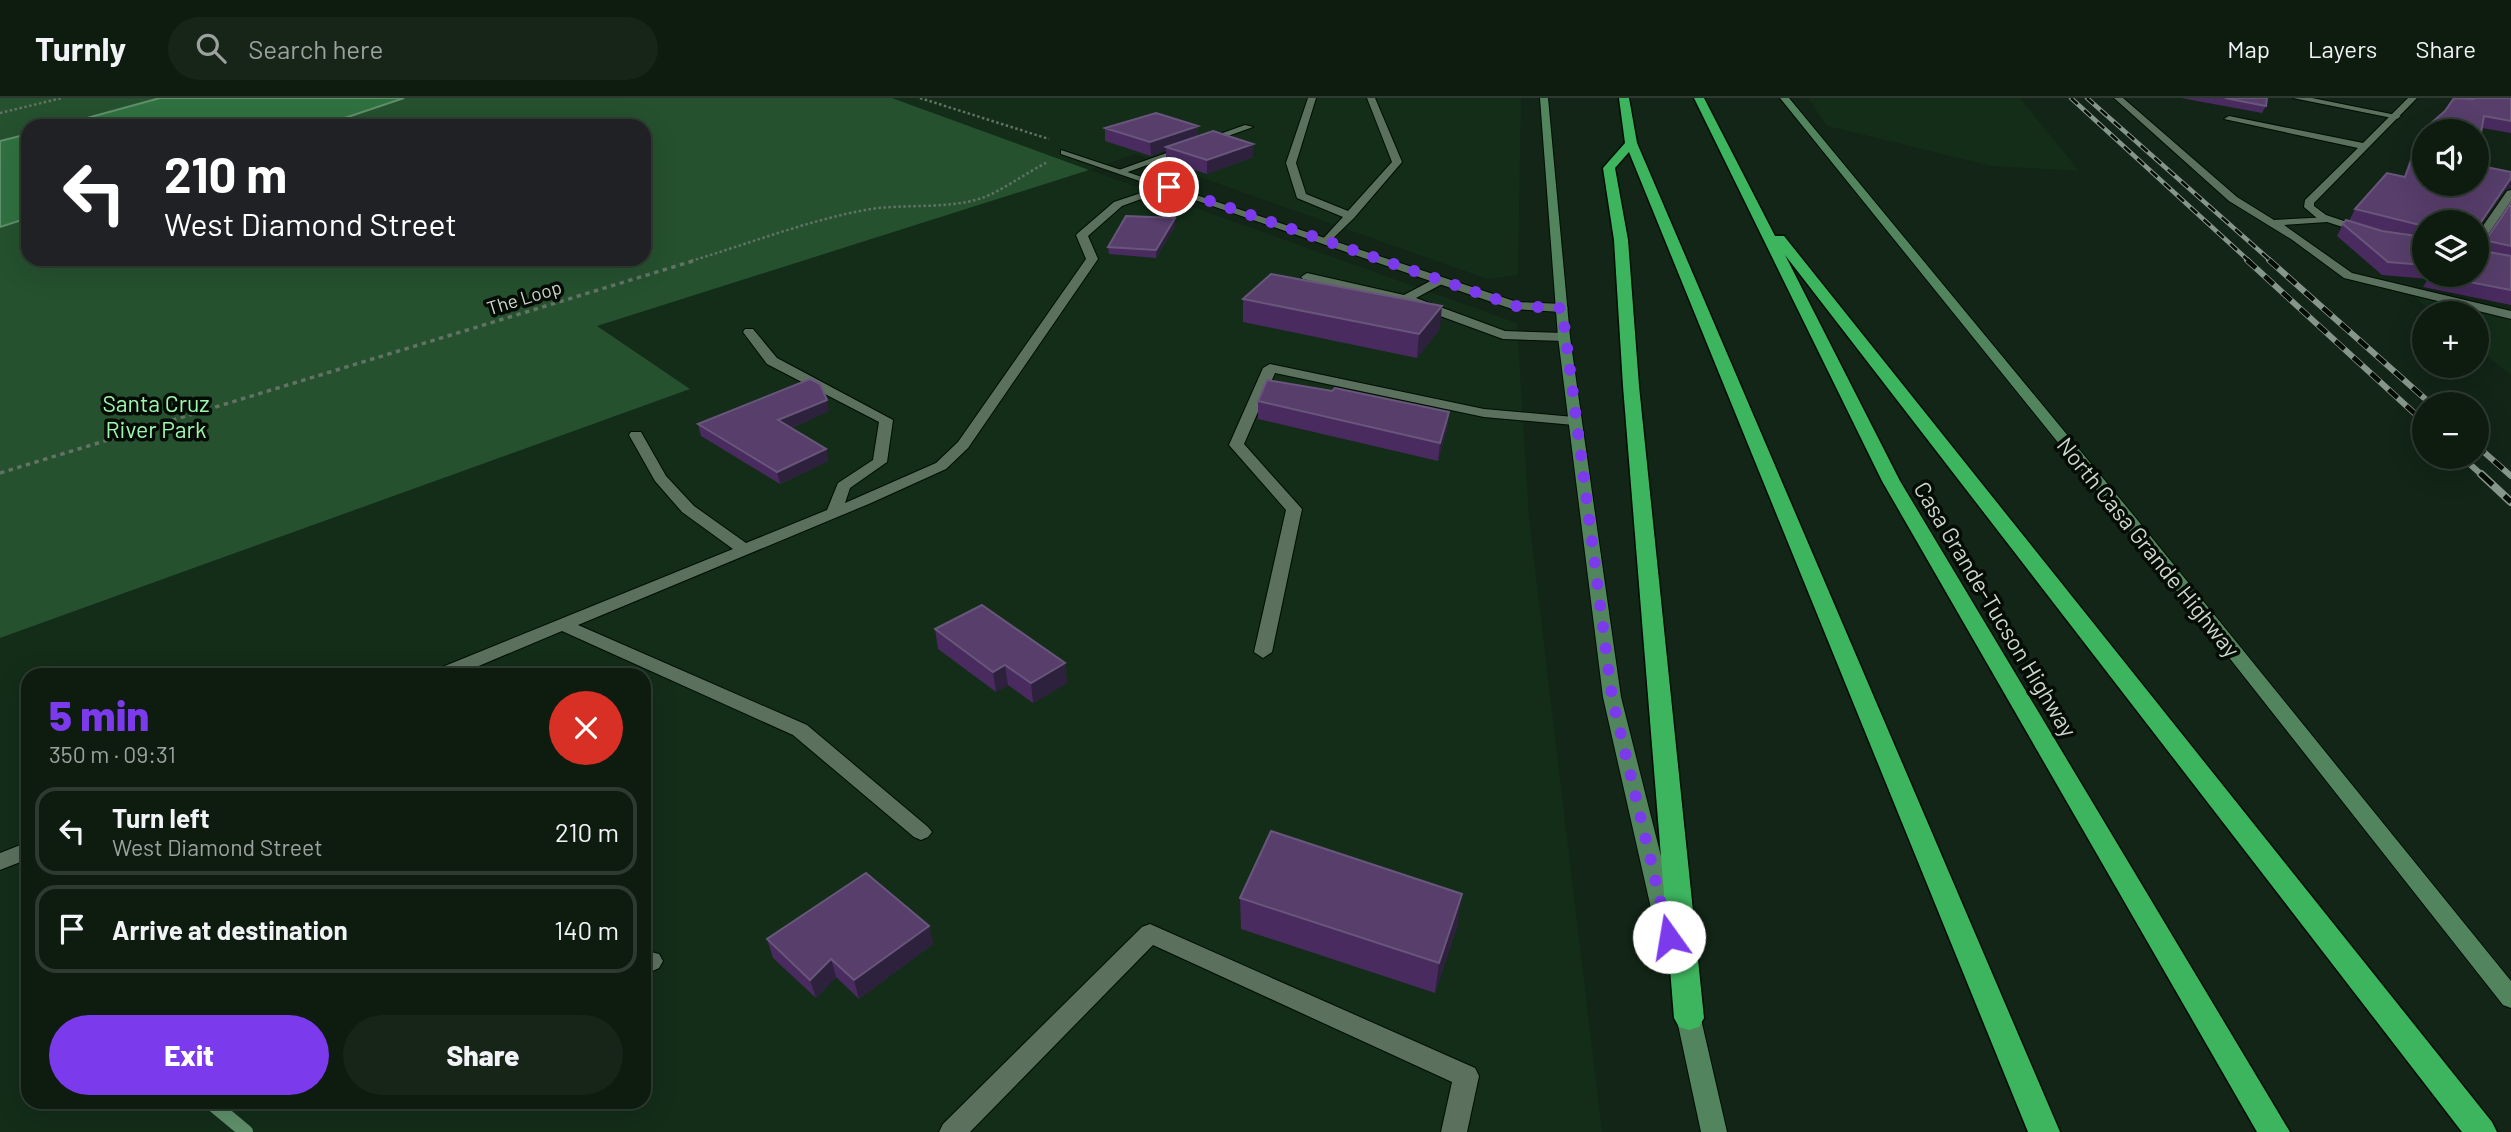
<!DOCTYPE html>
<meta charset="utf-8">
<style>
:root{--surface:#0e1c10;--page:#172519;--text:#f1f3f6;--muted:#9ba19f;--line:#2e3a30;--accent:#7c3aed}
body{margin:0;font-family:Barlow,sans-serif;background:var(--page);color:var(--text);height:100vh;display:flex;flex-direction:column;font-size:26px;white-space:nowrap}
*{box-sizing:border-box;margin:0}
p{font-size:23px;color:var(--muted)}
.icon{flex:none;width:38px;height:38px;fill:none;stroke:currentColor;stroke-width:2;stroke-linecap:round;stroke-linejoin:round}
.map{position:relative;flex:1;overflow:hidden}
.sheet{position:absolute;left:21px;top:570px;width:630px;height:441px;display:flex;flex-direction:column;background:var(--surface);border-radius:21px;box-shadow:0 7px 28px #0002,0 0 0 2px var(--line)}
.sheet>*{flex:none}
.guide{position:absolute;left:21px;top:21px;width:630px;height:147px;border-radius:21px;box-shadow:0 7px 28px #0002,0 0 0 2px var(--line);background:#202124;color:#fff;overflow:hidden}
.fabs{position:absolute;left:2412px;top:21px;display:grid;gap:14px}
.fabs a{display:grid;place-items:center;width:77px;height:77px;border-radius:50%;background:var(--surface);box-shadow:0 7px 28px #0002,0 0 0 2px var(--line);font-size:35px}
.pin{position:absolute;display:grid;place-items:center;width:60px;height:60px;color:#fff;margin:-30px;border:4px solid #fff;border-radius:50%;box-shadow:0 2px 7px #0007}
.me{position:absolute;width:77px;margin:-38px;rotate:347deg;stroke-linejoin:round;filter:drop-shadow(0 0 5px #0008)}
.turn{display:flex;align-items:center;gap:24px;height:147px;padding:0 28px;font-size:32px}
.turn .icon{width:91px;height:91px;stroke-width:2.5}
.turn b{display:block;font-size:49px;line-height:60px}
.round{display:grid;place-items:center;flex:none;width:74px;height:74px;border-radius:37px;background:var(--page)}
.summary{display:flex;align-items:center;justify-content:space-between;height:119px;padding:0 28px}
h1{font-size:42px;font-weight:800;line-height:52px;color:var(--accent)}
.action{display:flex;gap:14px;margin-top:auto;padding:14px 28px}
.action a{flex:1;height:80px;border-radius:42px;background:var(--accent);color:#fff;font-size:28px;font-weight:800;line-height:80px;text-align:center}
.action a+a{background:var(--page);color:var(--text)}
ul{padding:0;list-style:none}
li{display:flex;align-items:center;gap:21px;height:88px;margin:0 14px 10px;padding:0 14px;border:4px solid var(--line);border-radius:21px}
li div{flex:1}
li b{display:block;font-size:26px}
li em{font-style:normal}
header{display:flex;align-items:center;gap:42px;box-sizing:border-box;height:98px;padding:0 35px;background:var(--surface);border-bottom:2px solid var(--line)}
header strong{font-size:33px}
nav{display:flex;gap:38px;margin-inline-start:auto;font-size:24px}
.search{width:490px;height:63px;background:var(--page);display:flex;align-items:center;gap:18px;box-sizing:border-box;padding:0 24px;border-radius:38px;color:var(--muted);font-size:26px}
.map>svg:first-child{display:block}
.built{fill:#132d19;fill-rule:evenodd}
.green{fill:#25512f;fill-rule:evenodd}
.water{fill:#307140;stroke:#5f906b;stroke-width:2}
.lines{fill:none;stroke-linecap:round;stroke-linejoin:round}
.stream{stroke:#5f906b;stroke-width:14}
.service-casing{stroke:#000e03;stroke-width:2}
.minor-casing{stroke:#000e03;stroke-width:2}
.secondary-casing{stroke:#000e03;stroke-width:2}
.motorway-casing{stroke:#000e03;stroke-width:3}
.path-far1{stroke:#627265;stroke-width:2.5;stroke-dasharray:2.5 2.5;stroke-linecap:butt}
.path{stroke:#627265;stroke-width:3.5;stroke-dasharray:4.5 4.5;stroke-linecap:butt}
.service{fill:#5b715e;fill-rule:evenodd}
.minor{fill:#5b715e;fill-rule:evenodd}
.secondary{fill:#52855e;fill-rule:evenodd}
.motorway{fill:#3db55f;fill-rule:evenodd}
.rail-far2-casing{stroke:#87968a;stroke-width:4.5}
.rail-far1-casing{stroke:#87968a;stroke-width:6}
.rail-casing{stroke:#87968a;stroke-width:8}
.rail-far2{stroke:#050c06;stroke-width:2.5;stroke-dasharray:9;stroke-linecap:butt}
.rail-far1{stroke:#050c06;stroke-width:4.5;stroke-dasharray:12;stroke-linecap:butt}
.rail{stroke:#050c06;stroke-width:5;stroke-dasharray:16;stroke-linecap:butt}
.wall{fill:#492b5f;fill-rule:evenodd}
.shaded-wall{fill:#2d213d}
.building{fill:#573e6b;stroke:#69567b;stroke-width:2}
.route{stroke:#7c3aed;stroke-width:12;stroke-dasharray:0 21.6}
.labels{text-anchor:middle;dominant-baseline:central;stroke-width:7;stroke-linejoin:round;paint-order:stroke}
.far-street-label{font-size:19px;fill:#ccd8ce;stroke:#050c06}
.park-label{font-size:23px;fill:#9df7af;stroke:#050c06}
.street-label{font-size:23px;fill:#ccd8ce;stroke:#050c06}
</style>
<header>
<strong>Turnly</strong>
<div class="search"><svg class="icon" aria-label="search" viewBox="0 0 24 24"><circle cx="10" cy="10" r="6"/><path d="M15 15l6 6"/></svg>Search here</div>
<nav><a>Map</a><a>Layers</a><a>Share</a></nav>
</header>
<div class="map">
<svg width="2511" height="1034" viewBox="0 0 2511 1034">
<rect width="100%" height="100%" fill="#122516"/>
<path class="built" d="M892,0H1521L1518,177L1487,181L1135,56L1090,72L1517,225L1529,419L1602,1034H0V540L689,291L596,228L1088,72ZM28,578H644V1004H28Z
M1808,0H2020L2079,73L1991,68L1827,28Z
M2408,194L2511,219V277L2476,249V215H2434Z"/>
<path class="green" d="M0,0H892L1089,72L597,228L690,291L0,540ZM28,28H644V161H28Z"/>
<path class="water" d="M160,0H404L321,28H58Z
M28,36V120L0,129V43Z"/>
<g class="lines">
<path class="stream" d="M210,1004L246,1034"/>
<defs>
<path id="service" d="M1308,0H1316L1296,65L1306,96L1348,113L1392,64L1367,0H1375L1402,64L1354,120L1326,147L1320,144L1343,119L1297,100L1286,65Z
M2114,0H2123L2237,99L2274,122L2331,119V123L2327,124L2284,127L2352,175L2511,213V221L2344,180L2291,141L2229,103Z
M2293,0H2312L2401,18L2397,21Z
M1245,27L1253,29L1125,75L1116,73Z
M1165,87L1174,89L1122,108L1088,138L1098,161L968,350L946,371L871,405L578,527L807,627L928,729L932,734L928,739L921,742L914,739L793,637L562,533L455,578H428L430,574L733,451L682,414L655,383L629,337L631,334H641L666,378L694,408L746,445L827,412L838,385L873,362L879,324L767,266L743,234L745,231H753L777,260L893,322L887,364L850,390L845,405L936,365L958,344L1086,161L1076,137L1078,135L1114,104Z
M2511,92V103L2480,148L2476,149V138L2507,93Z
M1307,175L1404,197L1438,179L1442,180V186L1416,200L1505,233L1564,235L1570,239L1564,243L1503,241L1402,204L1303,181L1301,179Z
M1270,266L1484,311L1574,319L1581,323L1574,327L1484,319L1275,275L1244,346L1302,411L1272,554L1263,560L1254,554L1286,412L1229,347L1263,270Z
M28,744V761L0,772V755Z
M1150,826L1475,970L1479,978L1467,1034H1441L1452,984L1153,847L970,1034H939L943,1026L1142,829Z
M651,854L659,856L663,863L659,870L644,877V856Z"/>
<path id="minor" d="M2408,0H2417L2314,105V108L2326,117L2368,131L2369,133L2364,136L2318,121L2304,109L2305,102L2358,50L2224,21L2229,18L2363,45Z
M1061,52L1517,204L1562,206L1568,210L1562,214L1512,211L1061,56Z"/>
<path id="secondary" d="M1540,0H1548L1570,239L1621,599L1684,850L1680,857L1672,859L1664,857L1660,850L1603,599L1558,239Z
M1780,0H1789L2135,419L2511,883V910L2503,907L2123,425Z
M1686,898L1695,901L1698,908L1727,1034H1701L1674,908L1677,901Z"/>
<path id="motorway" d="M1619,0H1629L1637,45L2060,1034H2028L1629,54L1615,70L1628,142L1639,288L1704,920L1699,929L1689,932L1679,929L1674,920L1623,288L1614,142L1603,70L1625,45Z
M1694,0H1704L1775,138H1784L2492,1024L2497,1034H2462L1785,157L1900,383L2290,1034H2257L1882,383Z"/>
</defs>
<use href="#service" class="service-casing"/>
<use href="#minor" class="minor-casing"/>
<use href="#secondary" class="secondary-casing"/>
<use href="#motorway" class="motorway-casing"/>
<path class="path-far1" d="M920,0L1049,41
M0,15L62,0
M691,163C748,146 806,123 865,112C903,105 946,112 982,100C1002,93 1027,74 1048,64"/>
<path class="path" d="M0,375L696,162"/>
<use href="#service" class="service"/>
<use href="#minor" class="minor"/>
<use href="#secondary" class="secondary"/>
<use href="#motorway" class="motorway"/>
<defs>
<path id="rail-far2" d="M2071,0L2249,163
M2087,0L2271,163"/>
<path id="rail-far1" d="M2247,162L2424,324
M2269,162L2431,306
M2476,347L2511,378
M2462,359L2483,378"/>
<path id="rail" d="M2481,376L2511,404"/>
</defs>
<use href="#rail-far2" class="rail-far2-casing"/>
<use href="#rail-far1" class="rail-far1-casing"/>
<use href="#rail" class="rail-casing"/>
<use href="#rail-far2" class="rail-far2"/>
<use href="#rail-far1" class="rail-far1"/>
<use href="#rail" class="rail"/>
</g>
<path class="wall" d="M2181,0H2267L2266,8L2262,15Z
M2511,0V35L2482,30L2424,86L2511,74V90L2505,92L2481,126V139L2489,137L2511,105V207L2423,189L2428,181L2382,177L2337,138L2343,126L2349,123L2355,111L2404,78L2416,44L2422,33L2474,1ZM2424,124H2476V177H2424Z
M1198,28V38L1253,59L1207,76L1166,63V52L1151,58L1105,43V30Z
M1175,120V128L1156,160L1109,156L1108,149Z
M1243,201L1440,231L1417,260L1243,224Z
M1258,303L1449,314L1447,331L1438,363L1258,321Z
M829,313L791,330L826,351L828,363L780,386L701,338L698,326Z
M935,531L1065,565L1067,585L1033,605L1008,587L996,594L938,551Z
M1240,800L1458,826L1435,895L1241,831Z
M929,828L933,846L859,901L836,879L816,900L773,860L767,841Z"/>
<path class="shaded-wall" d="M1198,28V41L1166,49V52L1151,58L1150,44Z
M1253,46V59L1207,76V62Z
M2511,80V90L2505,92L2476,133L2481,124Z
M1175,120V128L1156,160V152Z
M1442,208L1440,231L1417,260L1419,236Z
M827,302L829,313L781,334L778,322Z
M1449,314L1447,331L1438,363L1440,345Z
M826,351L828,363L780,386L777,374Z
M1065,565L1067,585L1033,605L1031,585Z
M1005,567L1008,587L996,594L993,574Z
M1462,796L1458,826L1435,895L1439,865Z
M929,828L933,846L859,901L854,882Z
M831,861L836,879L816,900L810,882Z"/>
<path class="building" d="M2225,0H2267L2266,8Z
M2454,0L2474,1L2475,0H2511V23L2484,18L2476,62V33H2424V86H2476V67L2511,74V80L2481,124V139L2489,137L2511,105V148L2484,142L2480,144L2483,153L2511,158V192L2433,177H2476V124H2424V128L2355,111L2387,75L2405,79L2422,33L2445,13Z
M1156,15L1198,28L1150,44L1105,30Z
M1213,33L1253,46L1207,62L1166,49Z
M1126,118L1175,120L1156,152L1108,149Z
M2346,122L2382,133L2424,139V167L2388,164L2343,126Z
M1271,176L1442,208L1419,236L1243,201Z
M810,281L820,286L827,302L778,322L826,351L777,374L698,326Z
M1267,282L1332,293L1335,290L1449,314L1440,345L1258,303Z
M982,507L1065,565L1031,585L1005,567L993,574L935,531Z
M1271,733L1462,796L1439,865L1240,800Z
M866,775L929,828L854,882L831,861L810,882L767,841Z"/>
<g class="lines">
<path class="route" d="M1169,89L1516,208L1562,210L1612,599L1669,839"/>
</g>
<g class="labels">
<g class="far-street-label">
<text transform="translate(524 199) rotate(-17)">The Loop</text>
</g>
<g class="park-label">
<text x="156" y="305">Santa Cruz<tspan x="156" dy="26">River Park</tspan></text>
</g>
<g class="street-label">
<text transform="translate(2149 449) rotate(51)">North Casa Grande Highway</text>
<text transform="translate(1996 511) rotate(59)">Casa Grande-Tucson Highway</text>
</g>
</g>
</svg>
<div class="fabs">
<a><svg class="icon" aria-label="sound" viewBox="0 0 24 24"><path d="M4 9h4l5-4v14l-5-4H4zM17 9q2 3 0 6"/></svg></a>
<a><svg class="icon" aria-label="layers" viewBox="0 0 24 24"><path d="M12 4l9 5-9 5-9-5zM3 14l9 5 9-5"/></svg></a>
<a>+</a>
<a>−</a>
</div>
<div class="pin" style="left:1169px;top:89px;background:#d93025"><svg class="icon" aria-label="arrive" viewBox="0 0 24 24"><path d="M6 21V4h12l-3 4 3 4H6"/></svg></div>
<svg class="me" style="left:1669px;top:839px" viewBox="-20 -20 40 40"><circle r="19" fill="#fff"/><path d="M0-13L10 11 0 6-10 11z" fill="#7c3aed"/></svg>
<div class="guide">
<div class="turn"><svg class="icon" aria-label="left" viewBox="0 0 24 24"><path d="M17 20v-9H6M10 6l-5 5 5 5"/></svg><div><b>210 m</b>West Diamond Street</div></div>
</div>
<section class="sheet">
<div class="summary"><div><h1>5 min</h1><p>350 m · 09:31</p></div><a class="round" style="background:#d93025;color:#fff"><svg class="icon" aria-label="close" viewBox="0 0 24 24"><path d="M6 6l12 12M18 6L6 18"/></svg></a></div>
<ul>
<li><svg class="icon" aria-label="left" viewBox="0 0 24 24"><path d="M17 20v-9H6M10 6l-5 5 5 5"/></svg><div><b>Turn left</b><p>West Diamond Street</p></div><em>210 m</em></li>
<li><svg class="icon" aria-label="arrive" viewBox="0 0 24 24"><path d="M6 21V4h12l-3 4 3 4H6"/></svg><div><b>Arrive at destination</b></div><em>140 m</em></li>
</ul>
<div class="action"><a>Exit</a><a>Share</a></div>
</section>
</div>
